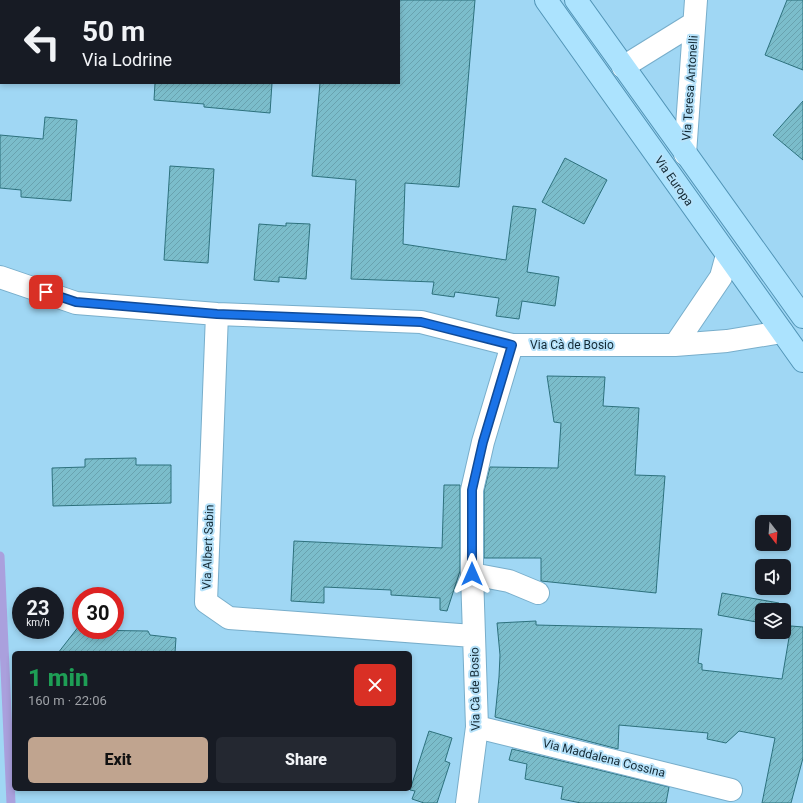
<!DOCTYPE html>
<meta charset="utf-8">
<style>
:root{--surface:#171b24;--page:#242831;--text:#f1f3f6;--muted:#9ea1a6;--accent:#c0a48f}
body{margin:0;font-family:Roboto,sans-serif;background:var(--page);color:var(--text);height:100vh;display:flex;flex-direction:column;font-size:15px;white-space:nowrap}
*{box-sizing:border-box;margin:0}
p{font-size:13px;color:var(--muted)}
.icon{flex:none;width:22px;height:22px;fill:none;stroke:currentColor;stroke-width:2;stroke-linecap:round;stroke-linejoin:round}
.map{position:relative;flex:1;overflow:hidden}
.panel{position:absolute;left:12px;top:651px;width:400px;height:140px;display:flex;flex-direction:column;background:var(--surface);border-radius:6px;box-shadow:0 2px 6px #0003}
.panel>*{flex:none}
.hud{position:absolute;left:0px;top:0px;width:400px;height:84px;box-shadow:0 2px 6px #0003;background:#171b24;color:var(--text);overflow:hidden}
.needle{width:26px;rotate:163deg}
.controls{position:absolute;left:755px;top:515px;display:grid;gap:8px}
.controls a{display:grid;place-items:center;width:36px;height:36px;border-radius:6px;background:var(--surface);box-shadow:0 2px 6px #0003;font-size:20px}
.speed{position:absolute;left:12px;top:587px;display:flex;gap:8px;font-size:20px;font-weight:700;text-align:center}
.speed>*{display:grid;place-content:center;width:52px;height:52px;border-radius:50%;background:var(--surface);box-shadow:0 2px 6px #0003;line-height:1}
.speed small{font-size:10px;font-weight:400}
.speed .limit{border:6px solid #d22;background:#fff;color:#111}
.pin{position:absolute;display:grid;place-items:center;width:34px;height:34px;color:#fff;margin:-17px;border-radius:8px;box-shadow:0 2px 6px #0006}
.me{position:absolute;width:44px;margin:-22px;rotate:0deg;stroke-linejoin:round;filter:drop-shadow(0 0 3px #0008)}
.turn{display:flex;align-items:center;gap:14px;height:84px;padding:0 16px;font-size:18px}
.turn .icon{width:52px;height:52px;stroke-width:2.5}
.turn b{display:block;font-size:28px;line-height:34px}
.round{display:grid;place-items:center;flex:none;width:42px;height:42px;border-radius:6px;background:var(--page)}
.headline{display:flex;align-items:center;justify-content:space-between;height:68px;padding:0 16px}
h1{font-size:24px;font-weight:800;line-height:30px;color:#1e9e55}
.cta{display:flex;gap:8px;margin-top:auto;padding:8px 16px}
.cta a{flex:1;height:46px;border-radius:6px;background:var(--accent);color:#111;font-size:16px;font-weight:800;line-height:46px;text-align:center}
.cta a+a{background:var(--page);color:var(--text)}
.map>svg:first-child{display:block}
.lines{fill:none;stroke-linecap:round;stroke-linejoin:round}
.stream{stroke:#aaa0dd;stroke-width:9}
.building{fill:url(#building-hatch);stroke:#2d717d}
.street-casing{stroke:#78aecb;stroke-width:24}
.primary-casing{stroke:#5295b7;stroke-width:24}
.street{stroke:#fff;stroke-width:22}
.primary{stroke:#ace3fe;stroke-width:22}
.route-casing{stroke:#114b97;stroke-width:10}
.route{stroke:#1a73e8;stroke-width:7}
.labels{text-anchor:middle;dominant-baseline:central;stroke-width:4;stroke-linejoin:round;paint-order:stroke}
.street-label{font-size:12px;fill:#122833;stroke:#b6e2fa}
</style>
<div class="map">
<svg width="803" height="803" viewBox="0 0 803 803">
<defs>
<pattern id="building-hatch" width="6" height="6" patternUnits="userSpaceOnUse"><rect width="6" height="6" fill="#7bbdcb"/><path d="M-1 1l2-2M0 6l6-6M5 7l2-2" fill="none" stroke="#69a2af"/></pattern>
</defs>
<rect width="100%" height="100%" fill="#a0d7f4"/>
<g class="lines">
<path class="stream" d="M0,556L11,803"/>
</g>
<path class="building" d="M399,0H475L459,187L405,183L403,244L506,260L513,206L536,209L527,272L559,277L555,306L522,301L519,319L496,316L499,298L455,292L454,297L432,294L434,282L351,279L356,180L312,176L320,83H399Z
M787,0H803V70L765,55Z
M155,83H272L270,113L204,107V104L154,100Z
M803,101V160L773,135Z
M45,117L77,120L71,201L21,197V190L0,188V135L43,139Z
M565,158L607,180L584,224L542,202Z
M170,166L214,169L208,263L164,260Z
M286,223L310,224L306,279L279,277V282L254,280L259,224L286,226Z
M547,376L605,377L603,406L639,408L635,475L665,476L656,593L541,581V558H484V491L490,467L558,468L561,423L554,422Z
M136,458V465H171V503L53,506L52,468L85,467V459Z
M444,485H460V571L447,611L440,610V598L391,595V590L324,587V603L291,601L294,541L442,548Z
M722,593L779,603L778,610H762V623L718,615Z
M536,621V625L702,629L698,663L702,664V670L782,679L791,626L803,627V758L791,803H762L775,738L739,731L726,743L707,739L708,733L619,725L618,749L495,717L499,677L500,655L497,623Z
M79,626H81V630L148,631L150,635L176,638L175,653H58Z
M429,731L452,738L445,761L450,763L437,803H424L412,799L415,791L410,790Z
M512,749L669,787L666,803H581L561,799L563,787L525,779L527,764L509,760Z"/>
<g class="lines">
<defs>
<path id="street" d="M623,67L694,23
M685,154L696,0
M0,277L76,303L217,314L421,322L512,345H675L727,341L782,332
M217,314L206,602L229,618L473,636
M675,345L721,277L727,255
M472,574L509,581L538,593
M477,727L731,790
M467,803L477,727L472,574V490L483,442L512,345"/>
<path id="primary" d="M546,0L803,361
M576,0L803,317"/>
</defs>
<use href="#street" class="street-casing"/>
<use href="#primary" class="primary-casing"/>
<use href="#street" class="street"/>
<use href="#primary" class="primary"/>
</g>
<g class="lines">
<defs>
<path id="route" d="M46,292L76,302L217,314L421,322L512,345L483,442L472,490V574"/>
</defs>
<use href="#route" class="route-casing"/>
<use href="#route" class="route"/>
</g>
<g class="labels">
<g class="street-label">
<text transform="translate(690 88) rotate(-86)">Via Teresa Antonelli</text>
<text transform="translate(674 181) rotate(55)">Via Europa</text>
<text x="572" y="345">Via Cà de Bosio</text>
<text transform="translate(208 547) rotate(-88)">Via Albert Sabin</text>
<text transform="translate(475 689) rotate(-91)">Via Cà de Bosio</text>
<text transform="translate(604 758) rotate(14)">Via Maddalena Cossina</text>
</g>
</g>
</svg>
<div class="controls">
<a><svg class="needle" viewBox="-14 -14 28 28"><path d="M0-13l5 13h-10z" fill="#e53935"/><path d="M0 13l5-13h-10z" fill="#9ea1a6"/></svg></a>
<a><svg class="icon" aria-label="sound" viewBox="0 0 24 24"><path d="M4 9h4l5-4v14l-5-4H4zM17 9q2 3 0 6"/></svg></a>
<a><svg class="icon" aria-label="layers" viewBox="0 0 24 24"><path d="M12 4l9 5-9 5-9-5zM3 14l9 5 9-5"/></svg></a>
</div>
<div class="speed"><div>23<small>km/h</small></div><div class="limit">30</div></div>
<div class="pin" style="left:46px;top:292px;background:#d93025"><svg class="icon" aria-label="arrive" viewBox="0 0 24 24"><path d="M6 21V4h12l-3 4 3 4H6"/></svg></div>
<svg class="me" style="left:472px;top:574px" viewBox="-20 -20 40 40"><path d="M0-17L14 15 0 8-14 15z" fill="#1a73e8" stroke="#fff" stroke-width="4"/></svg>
<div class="hud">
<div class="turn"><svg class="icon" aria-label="left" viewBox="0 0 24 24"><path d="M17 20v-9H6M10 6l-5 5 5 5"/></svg><div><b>50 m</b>Via Lodrine</div></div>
</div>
<section class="panel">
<div class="headline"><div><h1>1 min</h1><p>160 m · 22:06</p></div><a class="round" style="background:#d93025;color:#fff"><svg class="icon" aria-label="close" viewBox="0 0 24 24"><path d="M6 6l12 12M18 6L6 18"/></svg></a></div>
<div class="cta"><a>Exit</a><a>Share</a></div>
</section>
</div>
